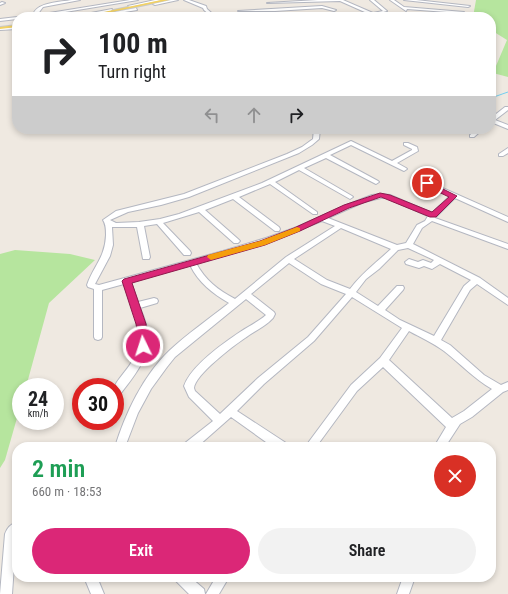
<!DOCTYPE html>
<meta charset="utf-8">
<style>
:root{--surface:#fff;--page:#f2f2f2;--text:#202124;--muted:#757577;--accent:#db2777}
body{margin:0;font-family:"Roboto Condensed",sans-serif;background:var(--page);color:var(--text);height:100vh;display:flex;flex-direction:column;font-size:15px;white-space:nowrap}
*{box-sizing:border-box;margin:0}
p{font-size:13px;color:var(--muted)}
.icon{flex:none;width:22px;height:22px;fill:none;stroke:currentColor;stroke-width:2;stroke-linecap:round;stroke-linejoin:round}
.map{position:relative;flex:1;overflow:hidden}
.side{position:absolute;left:12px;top:442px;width:484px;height:140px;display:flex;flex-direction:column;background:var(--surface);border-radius:16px;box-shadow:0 2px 6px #0003}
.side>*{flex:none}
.banner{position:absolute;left:12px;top:12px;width:484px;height:122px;border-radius:16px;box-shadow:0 2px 6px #0003;background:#fff;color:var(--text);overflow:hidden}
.speed{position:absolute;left:12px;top:378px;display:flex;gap:8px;font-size:20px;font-weight:700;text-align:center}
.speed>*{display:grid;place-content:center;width:52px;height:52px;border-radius:50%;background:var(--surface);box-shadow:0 2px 6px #0003;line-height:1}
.speed small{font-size:10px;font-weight:400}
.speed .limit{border:6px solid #d22;background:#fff;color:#111}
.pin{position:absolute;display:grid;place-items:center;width:34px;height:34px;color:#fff;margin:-17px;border:2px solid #fff;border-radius:50%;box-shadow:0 1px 4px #0007}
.me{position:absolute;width:44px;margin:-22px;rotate:356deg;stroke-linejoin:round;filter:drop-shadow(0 0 3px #0008)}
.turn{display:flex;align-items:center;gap:14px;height:84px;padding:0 20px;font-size:18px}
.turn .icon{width:52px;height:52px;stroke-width:2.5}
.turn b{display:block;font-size:28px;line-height:34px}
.lanes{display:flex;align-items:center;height:38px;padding:0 20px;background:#0003;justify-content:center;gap:20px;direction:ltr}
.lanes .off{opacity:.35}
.round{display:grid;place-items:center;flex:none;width:42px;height:42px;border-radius:21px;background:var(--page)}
.headline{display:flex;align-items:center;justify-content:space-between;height:68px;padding:0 20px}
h1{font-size:24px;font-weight:600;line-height:30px;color:#1e9e55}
.primary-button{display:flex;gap:8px;margin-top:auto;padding:8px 20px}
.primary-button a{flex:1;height:46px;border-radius:24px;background:var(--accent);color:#fff;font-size:16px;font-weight:600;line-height:46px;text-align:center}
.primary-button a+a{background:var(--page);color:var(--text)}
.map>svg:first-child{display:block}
.green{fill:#b6e59e}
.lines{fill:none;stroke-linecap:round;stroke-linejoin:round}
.stream{stroke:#75cff0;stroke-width:1}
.minor-casing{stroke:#b4b7c1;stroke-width:2}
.major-casing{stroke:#c9c9c9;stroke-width:2}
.minor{fill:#fff;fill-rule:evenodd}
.major{fill:#f2d163;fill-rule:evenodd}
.route{fill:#db2777;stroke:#8e194d}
.slow{fill:#f59e0b}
</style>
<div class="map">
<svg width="508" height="594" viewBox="0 0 508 594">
<rect width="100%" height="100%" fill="#efe9e1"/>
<path class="green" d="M476,0H508V77L493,73L507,40L491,30V17H473Z
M15,250L70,254L95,260L49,303L26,387H21V404L5,460L0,468V254Z"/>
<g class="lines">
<path class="stream" d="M491,98L508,92"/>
<defs>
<path id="minor" d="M72,0H80L43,7L37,15L130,0H138L35,17H27L33,15C36,2 61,2 72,0Z
M155,0H162L130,7L128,6Z
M171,0H178L155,5L153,4Z
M184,0H189L206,6L207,9L216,17H212L204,10L203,8Z
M318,0H343L373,13L383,11L370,0H374L387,11L376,14L381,17H376L340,1L267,3Z
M390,0H394L404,7L464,12L460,17H456L460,13L407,9L406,11Z
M404,0H416L470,6L468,7Z
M2,2L5,3L0,5V3Z
M322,6L336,10L334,11L322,8L275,11H238Z
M136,8L137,10L106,15L104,14Z
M112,9L111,11L78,17H70Z
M279,13L297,16L299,17L278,15Z
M410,14L451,16L453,17L409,16Z
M17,17V19L0,21V19Z
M17,27V29L0,30V28Z
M505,107H508V110L495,120L508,125V129L491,122V118Z
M314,129H320L319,139L312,145L299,153L189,197L161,205L128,212L110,220L116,223L139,222L160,219L179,214L262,183L351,141L392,161L412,150V149L404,145V143H408L417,147L418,151L397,163L406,168L407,169L404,171L351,145L330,155L378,181L379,182L376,184L326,158L304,168L352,196L353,197L350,199L299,170L275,182L317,212V214H313L270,184L239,197L279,227L280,229L279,231H275L233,199L205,210L238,239L240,241L238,243H234L199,212L163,223L190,251L191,253L190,255H184L157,224L144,226L150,257L149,259H143L137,227H112L113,245L110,256L95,284L99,285L223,251L266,238L297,227L349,204L372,195L381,194L390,195L432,213L450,196L424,183L425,182H429L508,217V222L455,198L435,218L508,244V249L432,221L422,228L413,244L480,278L508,298V305L477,284L470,290L441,340L450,345L484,375L501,385L508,382V390L503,392L472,417L460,424L445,447H434L446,427L383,367L357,391L316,447H305L351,385L380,358L402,328L352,297L314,341L264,384L237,411L286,443L287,447H273L231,417L197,447H184L185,443L213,421L189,397L184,386C191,366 222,344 240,332C249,326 258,322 266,315L246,299L175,357L167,367L151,389L138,413L125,447H115C125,414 143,376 169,351C187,334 209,319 229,303C212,293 199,283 190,265L131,282L138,302L154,298L157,299L158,301L157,303L140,308C144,317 148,328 148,338C149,360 130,381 118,397L115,398C115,395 114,389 115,386C117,380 127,370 131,363C147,335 133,311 124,284L102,290V337L101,339L98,340L95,339L94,337V289L88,287L87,285C94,265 105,258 106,235C106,229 106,225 103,220L116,211L184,194L287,154L302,147L313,139ZM381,198H387L428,216L425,221L417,225L406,243L397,245L328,218L364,202ZM322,221L335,226L286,257L235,299C218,290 205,280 196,263L271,241ZM341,228L391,249C376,263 362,273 350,289L327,280L294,259ZM408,248L434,260L431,263L423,260L418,262L409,259L405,262L406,264L419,268L424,266L432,269L440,264L471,280L464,286L434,336L400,320L385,310L403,290L404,288L403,286H397L378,306L356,292L366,279L379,269L398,250ZM289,263L321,284L346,294L308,337L258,378L220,414L195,391L194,388C195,375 233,346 245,338C254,331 265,327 273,318L275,314L274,312L251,294ZM409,331C420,337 433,343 444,351C461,364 473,378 492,389L464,411L452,418L389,360Z
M477,129H483L474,137H470V135Z
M508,148V153L503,156H499V154Z
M17,522L12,594H0L5,534C7,528 11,524 17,522Z
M84,577H97L104,594H91Z
M174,577H190L204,589L205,594H189L176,581Z
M216,577H229L219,594H206Z
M403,577H415L409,594H397Z"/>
<path id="major" d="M161,0H169L88,17H80Z
M17,25V27L0,29V27Z"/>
</defs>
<use href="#minor" class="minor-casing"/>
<use href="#major" class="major-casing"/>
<use href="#minor" class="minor"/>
<use href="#major" class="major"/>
</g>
<path class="route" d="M427,181L457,196L436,217H430L381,197L349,208L300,231L265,245L132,283L146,324L148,346L147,348L143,350L140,348L136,324L122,281L124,279L260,241L294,228L344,205L380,193L390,195L432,212L449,197L424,185V182Z"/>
<path class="slow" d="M297,227L300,228V231L265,245L211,260L207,257L208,255L260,241Z"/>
</svg>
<div class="speed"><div>24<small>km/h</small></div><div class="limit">30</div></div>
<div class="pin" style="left:427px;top:183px;background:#d93025"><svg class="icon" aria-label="arrive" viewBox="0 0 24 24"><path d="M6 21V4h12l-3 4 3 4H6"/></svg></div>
<svg class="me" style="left:143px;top:346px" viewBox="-20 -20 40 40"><circle r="17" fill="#db2777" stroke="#fff" stroke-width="3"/><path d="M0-11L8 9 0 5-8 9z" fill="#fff"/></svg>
<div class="banner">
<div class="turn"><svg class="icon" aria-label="right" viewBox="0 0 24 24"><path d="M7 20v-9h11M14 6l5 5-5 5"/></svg><div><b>100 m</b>Turn right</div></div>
<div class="lanes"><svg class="icon off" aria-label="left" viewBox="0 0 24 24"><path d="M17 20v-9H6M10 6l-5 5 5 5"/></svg><svg class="icon off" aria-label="ahead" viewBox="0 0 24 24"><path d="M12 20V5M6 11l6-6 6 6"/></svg><svg class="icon" aria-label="right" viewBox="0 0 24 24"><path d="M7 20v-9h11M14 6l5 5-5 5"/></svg></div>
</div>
<section class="side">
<div class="headline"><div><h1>2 min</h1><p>660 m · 18:53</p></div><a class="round" style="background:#d93025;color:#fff"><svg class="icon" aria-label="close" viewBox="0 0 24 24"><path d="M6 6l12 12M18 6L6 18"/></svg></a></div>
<div class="primary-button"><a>Exit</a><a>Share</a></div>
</section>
</div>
